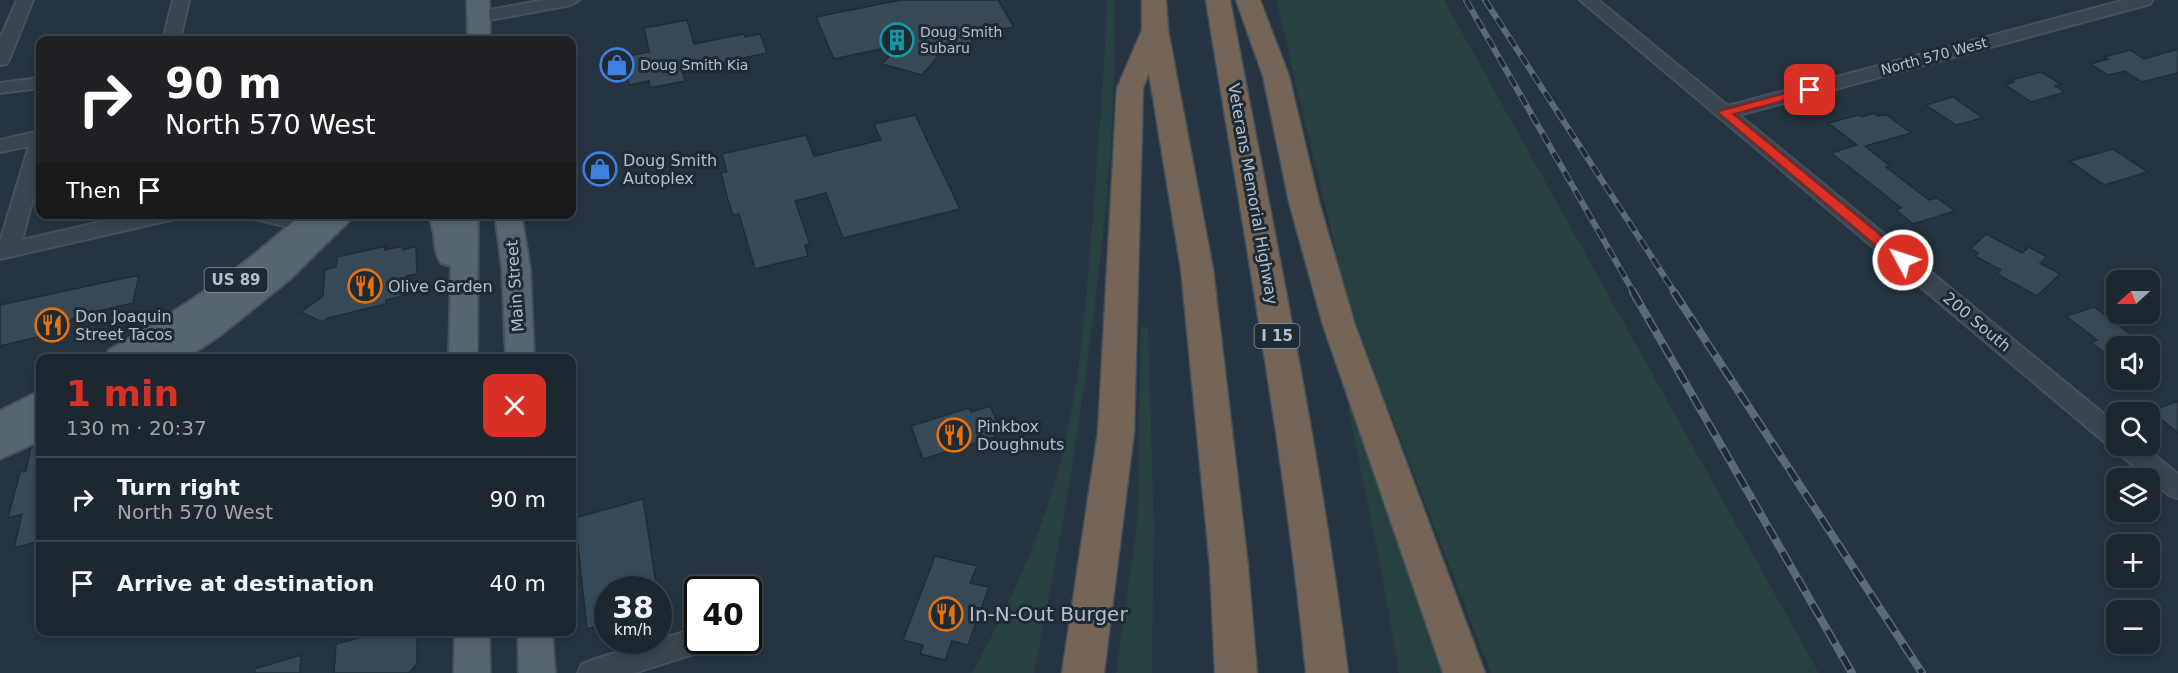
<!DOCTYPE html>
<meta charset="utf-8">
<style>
:root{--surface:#1c2730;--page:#29333c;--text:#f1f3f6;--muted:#a0a5ab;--line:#3a444c;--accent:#d93025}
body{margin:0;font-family:"DejaVu Sans",sans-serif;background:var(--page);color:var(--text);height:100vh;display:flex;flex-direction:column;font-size:22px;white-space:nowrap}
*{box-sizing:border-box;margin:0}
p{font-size:20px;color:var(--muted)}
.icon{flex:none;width:33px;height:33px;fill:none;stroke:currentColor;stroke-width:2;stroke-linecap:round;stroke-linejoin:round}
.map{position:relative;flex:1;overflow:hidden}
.details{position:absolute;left:36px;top:354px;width:540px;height:282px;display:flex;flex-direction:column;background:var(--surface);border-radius:12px;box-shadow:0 3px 9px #0003,0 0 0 2px var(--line)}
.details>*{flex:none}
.banner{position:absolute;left:36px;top:36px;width:540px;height:183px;border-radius:12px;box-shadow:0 3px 9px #0003,0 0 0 2px var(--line);background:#202124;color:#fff;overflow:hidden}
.needle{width:39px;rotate:249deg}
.fabs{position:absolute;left:2106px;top:270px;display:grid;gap:12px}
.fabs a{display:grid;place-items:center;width:54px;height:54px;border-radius:12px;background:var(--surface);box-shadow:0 3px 9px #0003,0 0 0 2px var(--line);font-size:30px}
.speed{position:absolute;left:594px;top:576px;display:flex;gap:12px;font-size:30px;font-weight:700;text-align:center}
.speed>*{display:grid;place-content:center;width:78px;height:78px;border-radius:50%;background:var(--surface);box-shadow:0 3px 9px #0003,0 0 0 2px var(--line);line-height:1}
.speed small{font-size:15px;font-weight:400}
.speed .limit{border:3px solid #111;border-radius:9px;background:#fff;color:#111}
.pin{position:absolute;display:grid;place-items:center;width:51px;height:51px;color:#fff;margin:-26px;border-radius:12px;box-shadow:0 3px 9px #0006}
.me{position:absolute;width:66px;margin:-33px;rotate:310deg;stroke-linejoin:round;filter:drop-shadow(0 0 4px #0008)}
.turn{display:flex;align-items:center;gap:21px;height:126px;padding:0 30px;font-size:27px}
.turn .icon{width:78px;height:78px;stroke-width:2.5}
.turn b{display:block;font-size:42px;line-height:51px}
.then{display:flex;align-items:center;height:57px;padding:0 30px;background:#0003;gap:12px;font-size:22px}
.round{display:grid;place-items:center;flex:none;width:63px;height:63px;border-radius:12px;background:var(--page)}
.summary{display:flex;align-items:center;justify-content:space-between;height:102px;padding:0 30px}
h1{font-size:36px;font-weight:700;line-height:45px;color:var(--accent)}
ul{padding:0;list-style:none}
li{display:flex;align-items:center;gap:18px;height:84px;padding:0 30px;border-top:2px solid var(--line)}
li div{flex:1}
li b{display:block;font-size:22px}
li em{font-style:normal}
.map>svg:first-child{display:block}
.green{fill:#274040}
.building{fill:#374956;stroke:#202c36;stroke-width:1.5}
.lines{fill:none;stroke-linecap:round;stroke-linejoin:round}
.minor-casing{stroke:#45515b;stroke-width:4}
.major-casing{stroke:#45515b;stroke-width:4}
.highway-casing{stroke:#44505a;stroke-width:3}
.minor{fill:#39454f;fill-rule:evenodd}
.major{fill:#57656f;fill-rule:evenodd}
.highway{fill:#756556;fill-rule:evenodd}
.rail-far1-casing{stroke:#5b6a76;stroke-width:6}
.rail-casing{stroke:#5b6a76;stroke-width:8}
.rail-far1{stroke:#1e2a34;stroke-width:4;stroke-dasharray:11;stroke-linecap:butt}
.rail{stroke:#1e2a34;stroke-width:5;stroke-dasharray:15;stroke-linecap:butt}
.route{fill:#d93025;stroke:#8d1f18;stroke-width:1.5}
.labels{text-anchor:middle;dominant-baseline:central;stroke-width:6;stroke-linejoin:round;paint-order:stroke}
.far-poi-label{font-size:14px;fill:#b5c0ca;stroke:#1e2a34;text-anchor:start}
.far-street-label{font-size:14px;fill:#b5c0ca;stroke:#1e2a34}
.shield{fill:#1e2a34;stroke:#88939d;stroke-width:1.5}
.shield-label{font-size:15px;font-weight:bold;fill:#b5c0ca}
.poi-label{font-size:16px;fill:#b5c0ca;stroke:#1e2a34;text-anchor:start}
.street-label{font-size:16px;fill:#b5c0ca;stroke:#1e2a34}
.near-poi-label{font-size:20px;fill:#b5c0ca;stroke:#1e2a34;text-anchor:start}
</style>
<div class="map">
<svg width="2178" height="673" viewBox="0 0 2178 673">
<rect width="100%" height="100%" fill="#253440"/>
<path class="green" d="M1107,0H1114L1115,22C1114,72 1113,122 1109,171C1094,340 1068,508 1034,673H972C1010,604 1043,533 1062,456C1080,381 1086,303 1092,226C1098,151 1104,76 1107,0Z
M1276,0H1444L1819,673H1491L1376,376L1346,293Z
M1140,327H1148L1154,527L1152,673H1116L1138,519Z
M1348,408H1351L1443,673H1399L1381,569Z"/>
<path class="building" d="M901,0H998L1014,27L978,34L959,56L942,52L922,75L882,64L899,45L834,59L816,17Z
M687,20L694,44L744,34L745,37L760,34L767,53L682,71L685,81L650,88L649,81L629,85L623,57L649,52L644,28Z
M2178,49V73L2142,82L2125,71L2108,75L2090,64L2108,59L2104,57L2130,50L2144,59Z
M2041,72L2061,84L2055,86L2065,92L2031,102L2005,85L2014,82L2011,80Z
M1953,97L1983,118L1956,125L1926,105Z
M1874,113L1878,116L1887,115L1911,133L1865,146L1890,166L1886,167L1929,200L1937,198L1955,211L1913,224L1896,210L1901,208L1889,198L1831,153L1857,145L1828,123L1858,115L1861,117Z
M915,115L960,209L843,238L826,193L795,201L810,244L805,245L808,256L755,269L739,214L733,215L728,200L721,173L727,172L722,154L806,135L814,156L881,140L874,124Z
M2113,149L2148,172L2104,185L2070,161Z
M1986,234L2022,253L2029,247L2047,257L2040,263L2060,274L2037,296L1997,274L2001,270L1975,256L1978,253L1970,249Z
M386,246L385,250L403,246V250L416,246L417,274L406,276V295L386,300V304L328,318L322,322L301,312L323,296L325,270L336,267L337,257Z
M139,275L133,303L76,316L55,333L0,346V305Z
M2094,307L2146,346H2116V362L2091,342L2097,340L2066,316Z
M2178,401V433L2151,411Z
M990,406L1001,430L994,433L995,437L923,459L911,426L969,408L971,412Z
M40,443V541L14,548L22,514L8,518L20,472L26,471L31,447Z
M643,499L657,590H608V623L587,629L575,518Z
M935,556L977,566L970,583L989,587L968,645L952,641L945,660L920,654L923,645L903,640Z
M380,632H417V664L409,673H334L336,644Z
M301,655L300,673H255L254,669Z"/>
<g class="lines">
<defs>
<path id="minor" d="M17,0H33L9,60L6,64L0,65V39Z
M173,0H189L180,40H163Z
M544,0H579L571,5L479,22L473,21L471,17L473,13L479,12Z
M1580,0H1598L1728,106L2125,0H2152L2150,4L1739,115L2116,424V446H2143L2178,474V498L2169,495L2118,453L2115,446L2107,444Z
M40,78V88L0,93V83Z
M40,131V172L22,240L136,214H178L175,219L0,259V242L29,146L0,152V140Z
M252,214H294L312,219L315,224L312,229L305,231L255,219Z
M698,628V640H713L709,649L634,673H578L582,664L592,660Z"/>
<path id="major" d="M467,0H489L490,40H468Z
M301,214H356L289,280L222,334L186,358H150L153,351L141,358H105L109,350C177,312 244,268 301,214Z
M427,214H478L477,358H449L451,266L441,263C431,248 438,231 427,214Z
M495,214H521L530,268L534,358H506L502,268Z
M40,391V441L0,459V411Z
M455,632H489L490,673H454Z
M518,632H552L555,673H519Z"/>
<path id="highway" d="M1142,0H1166L1168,30L1213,269L1248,566L1257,673H1215L1210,566L1181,269L1149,73L1143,88L1134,432L1104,673H1062L1098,432L1117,88L1142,30Z
M1206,0H1230C1272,224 1320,447 1348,673H1306C1284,447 1242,224 1206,0Z
M1236,0H1260L1289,76L1319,202L1355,325L1485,673H1443L1323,325L1289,202L1263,76Z"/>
</defs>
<use href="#minor" class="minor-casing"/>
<use href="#major" class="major-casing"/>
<use href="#highway" class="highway-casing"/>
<use href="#minor" class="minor"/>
<use href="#major" class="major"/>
<use href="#highway" class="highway"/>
<defs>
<path id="rail-far1" d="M1466,0L1634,293
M1485,0L1675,293"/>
<path id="rail" d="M1633,292L1852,673
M1674,292L1922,673"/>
</defs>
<use href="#rail-far1" class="rail-far1-casing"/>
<use href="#rail" class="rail-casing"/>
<use href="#rail-far1" class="rail-far1"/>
<use href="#rail" class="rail"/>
</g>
<path class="route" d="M1810,87L1815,90L1814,92L1733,114L1907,257L1909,260L1907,264H1898L1719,113L1720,111Z"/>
<defs>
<symbol id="building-ring" viewBox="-11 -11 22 22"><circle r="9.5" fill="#1e2a34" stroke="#0f9aa8" stroke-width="1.5"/><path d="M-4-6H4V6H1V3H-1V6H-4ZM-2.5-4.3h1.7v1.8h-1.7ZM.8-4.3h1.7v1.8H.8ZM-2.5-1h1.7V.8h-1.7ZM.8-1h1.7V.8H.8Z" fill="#0f9aa8"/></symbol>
<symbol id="shop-ring" viewBox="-11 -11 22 22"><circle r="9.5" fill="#1e2a34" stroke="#3f7fe0" stroke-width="1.5"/><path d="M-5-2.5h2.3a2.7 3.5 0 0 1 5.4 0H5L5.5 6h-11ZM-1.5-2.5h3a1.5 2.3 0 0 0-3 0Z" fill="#3f7fe0"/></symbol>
<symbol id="restaurant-ring" viewBox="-11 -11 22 22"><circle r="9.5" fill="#1e2a34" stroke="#e8710a" stroke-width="1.5"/><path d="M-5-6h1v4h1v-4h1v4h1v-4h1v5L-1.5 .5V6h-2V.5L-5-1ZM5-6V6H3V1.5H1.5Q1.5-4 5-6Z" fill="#e8710a"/></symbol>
</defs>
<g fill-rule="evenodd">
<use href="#building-ring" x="878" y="21" width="38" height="38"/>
<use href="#shop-ring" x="598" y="46" width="38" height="38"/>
<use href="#shop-ring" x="581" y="150" width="38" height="38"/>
<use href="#restaurant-ring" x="346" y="267" width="38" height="38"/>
<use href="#restaurant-ring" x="33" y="306" width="38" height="38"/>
<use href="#restaurant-ring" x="935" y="416" width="38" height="38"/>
<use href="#restaurant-ring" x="927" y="595" width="38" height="38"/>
</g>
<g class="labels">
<g class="far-poi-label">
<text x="920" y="32">Doug Smith<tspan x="920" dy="16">Subaru</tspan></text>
<text x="640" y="65">Doug Smith Kia</text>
</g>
<g class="far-street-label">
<text transform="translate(1934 56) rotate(-15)">North 570 West</text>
</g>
<g class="shield">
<rect x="204.5" y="268" width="63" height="24" rx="4.5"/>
<rect x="1254.5" y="324" width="45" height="24" rx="4.5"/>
</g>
<g class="shield-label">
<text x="236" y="280">US 89</text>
<text x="1277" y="336">I 15</text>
</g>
<g class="poi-label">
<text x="623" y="160">Doug Smith<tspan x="623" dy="18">Autoplex</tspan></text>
<text x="388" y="286">Olive Garden</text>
<text x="75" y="316">Don Joaquin<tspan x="75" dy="18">Street Tacos</tspan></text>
<text x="977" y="426">Pinkbox<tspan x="977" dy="18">Doughnuts</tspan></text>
</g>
<g class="street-label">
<text transform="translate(1253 194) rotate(80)">Veterans Memorial Highway</text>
<text transform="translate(515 286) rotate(-94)">Main Street</text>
<text transform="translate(1977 322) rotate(40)">200 South</text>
</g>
<g class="near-poi-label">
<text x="969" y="614">In-N-Out Burger</text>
</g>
</g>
</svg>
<div class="fabs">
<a><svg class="needle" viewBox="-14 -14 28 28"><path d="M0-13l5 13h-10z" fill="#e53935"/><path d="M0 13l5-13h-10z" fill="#a0a5ab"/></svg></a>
<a><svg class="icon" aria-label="sound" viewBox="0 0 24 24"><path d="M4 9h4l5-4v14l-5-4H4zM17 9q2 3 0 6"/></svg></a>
<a><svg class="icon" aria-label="search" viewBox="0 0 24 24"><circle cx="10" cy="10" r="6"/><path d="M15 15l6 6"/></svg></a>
<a><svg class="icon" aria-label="layers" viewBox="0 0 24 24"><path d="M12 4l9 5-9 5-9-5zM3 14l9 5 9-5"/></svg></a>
<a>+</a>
<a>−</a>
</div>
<div class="speed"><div>38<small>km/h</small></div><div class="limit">40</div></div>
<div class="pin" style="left:1810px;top:90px;background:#d93025"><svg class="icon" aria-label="arrive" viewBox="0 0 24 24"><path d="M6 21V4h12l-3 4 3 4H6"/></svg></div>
<svg class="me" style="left:1903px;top:260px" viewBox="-20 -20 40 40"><circle r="17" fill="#d93025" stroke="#fff" stroke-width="3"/><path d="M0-11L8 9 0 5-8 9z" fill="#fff"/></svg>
<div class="banner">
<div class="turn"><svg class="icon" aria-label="right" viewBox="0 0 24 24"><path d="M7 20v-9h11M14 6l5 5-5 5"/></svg><div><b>90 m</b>North 570 West</div></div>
<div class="then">Then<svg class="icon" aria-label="arrive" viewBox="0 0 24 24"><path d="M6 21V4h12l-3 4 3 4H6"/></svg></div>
</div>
<section class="details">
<div class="summary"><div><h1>1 min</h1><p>130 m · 20:37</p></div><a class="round" style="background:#d93025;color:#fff"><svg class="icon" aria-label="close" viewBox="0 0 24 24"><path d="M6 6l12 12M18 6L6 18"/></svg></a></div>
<ul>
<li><svg class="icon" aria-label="right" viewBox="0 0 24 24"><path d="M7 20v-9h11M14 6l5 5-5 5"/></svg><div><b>Turn right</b><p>North 570 West</p></div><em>90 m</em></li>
<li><svg class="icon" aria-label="arrive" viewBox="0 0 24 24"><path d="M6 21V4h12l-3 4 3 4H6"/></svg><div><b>Arrive at destination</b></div><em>40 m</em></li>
</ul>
</section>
</div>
